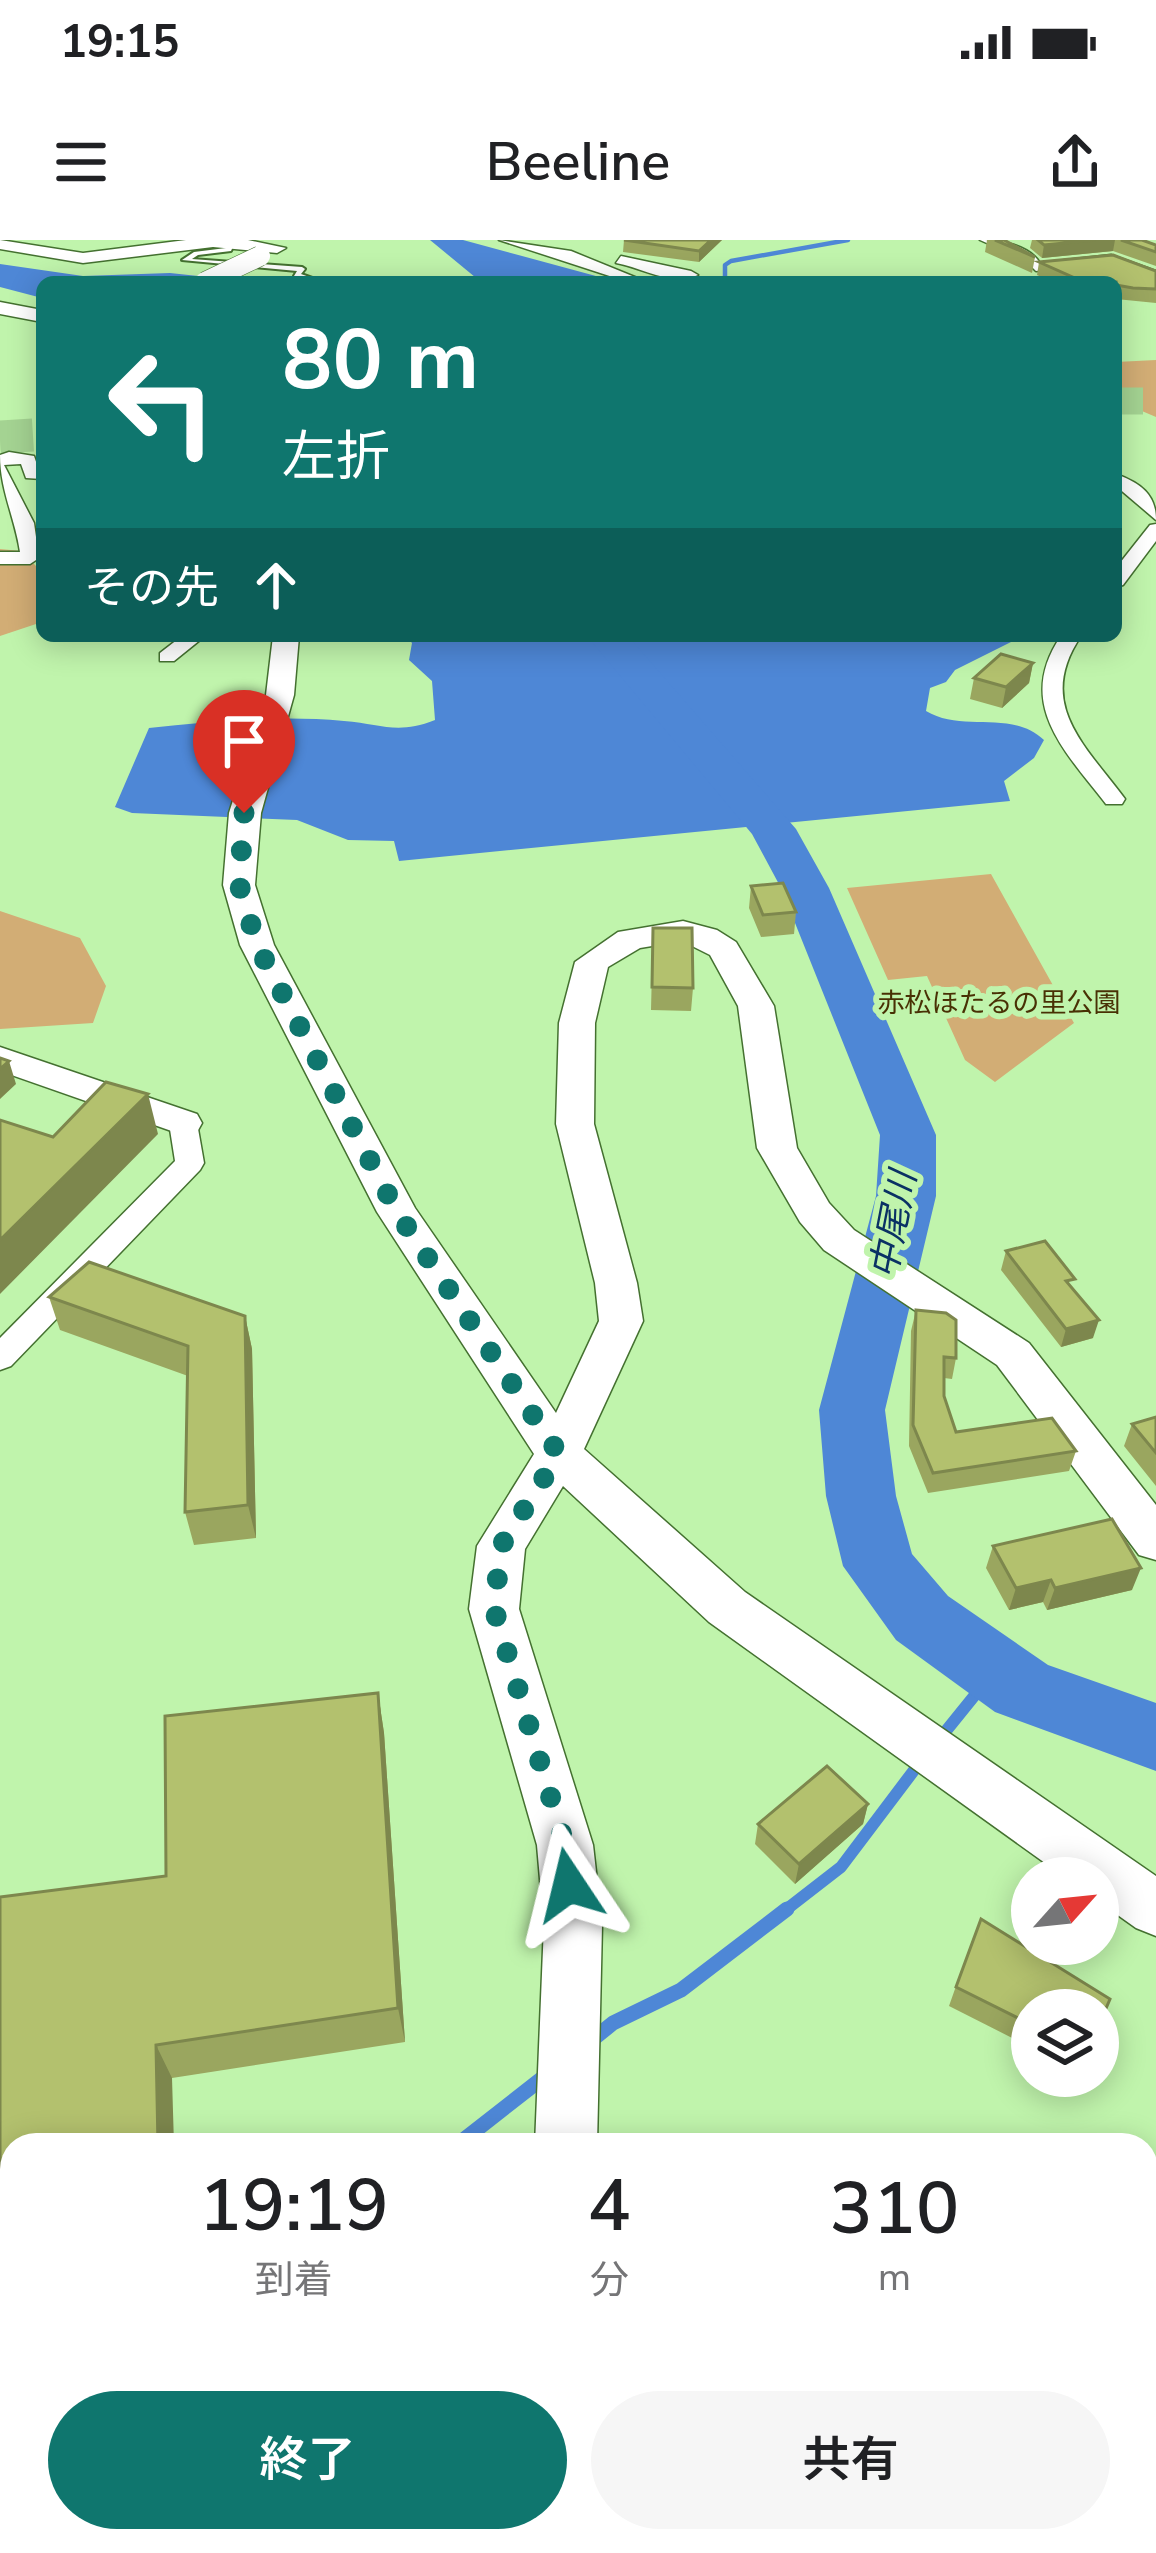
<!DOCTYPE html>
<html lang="ja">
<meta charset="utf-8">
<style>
:root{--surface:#fff;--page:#f6f6f6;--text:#202124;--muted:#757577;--accent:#0f766e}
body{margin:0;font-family:"Nunito Sans","Noto Sans JP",sans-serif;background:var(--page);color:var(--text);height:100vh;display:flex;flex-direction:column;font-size:45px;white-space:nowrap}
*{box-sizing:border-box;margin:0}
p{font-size:39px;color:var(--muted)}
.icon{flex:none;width:66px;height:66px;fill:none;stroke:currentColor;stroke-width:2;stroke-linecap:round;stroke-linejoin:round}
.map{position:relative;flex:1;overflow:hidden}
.side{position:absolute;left:0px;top:1893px;width:1158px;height:420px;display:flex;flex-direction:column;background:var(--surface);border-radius:36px 36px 0 0;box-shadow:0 6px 30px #0003}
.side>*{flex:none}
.guide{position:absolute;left:36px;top:36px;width:1086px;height:366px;border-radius:18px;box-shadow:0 6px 30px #0003;background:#0f766e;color:#fff;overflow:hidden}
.needle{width:78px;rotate:63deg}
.controls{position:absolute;left:1011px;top:1617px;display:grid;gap:24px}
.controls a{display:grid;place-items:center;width:108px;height:108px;border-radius:50%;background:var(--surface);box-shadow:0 6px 30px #0003;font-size:60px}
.pin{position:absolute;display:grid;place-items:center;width:102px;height:102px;color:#fff;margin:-123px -51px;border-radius:50% 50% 50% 0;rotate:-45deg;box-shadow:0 0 12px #0007}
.pin .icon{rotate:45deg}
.me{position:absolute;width:132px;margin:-66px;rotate:350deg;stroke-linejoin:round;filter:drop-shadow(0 0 9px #0008)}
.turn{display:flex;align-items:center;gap:42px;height:252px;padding:0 48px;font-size:54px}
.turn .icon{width:156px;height:156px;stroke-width:2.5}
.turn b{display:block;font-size:84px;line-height:102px}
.then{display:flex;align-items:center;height:114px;padding:0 48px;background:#0003;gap:24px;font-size:45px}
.eta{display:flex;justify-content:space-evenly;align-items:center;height:204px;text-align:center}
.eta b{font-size:72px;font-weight:600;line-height:84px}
.action{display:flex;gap:24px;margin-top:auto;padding:24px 48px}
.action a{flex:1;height:138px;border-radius:72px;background:var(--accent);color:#fff;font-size:48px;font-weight:600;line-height:138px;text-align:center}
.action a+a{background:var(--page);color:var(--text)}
.status{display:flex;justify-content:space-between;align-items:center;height:84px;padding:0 60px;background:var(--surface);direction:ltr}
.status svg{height:33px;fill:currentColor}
header{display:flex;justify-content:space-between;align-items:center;height:156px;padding:0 48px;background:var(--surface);font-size:54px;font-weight:600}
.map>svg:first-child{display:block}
.green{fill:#d2ad75}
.water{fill:#4e87d6}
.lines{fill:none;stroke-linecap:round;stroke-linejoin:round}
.stream-far2{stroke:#4e87d6;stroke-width:4.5}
.stream-far1{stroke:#4e87d6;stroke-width:12}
.stream{stroke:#4e87d6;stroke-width:15}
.river{fill:#4e87d6;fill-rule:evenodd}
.highway-tunnel-far1{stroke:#a4d392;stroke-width:27;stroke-dasharray:27 14;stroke-linecap:butt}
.highway-tunnel{stroke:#a4d392;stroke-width:33;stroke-dasharray:33 16;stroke-linecap:butt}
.lane-casing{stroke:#447130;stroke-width:4}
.street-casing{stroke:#447130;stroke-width:3}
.secondary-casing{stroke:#447130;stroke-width:3}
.lane{fill:#fff;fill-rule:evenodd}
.street{fill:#fff;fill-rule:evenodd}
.secondary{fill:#fff;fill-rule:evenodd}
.secondary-bridge-casing{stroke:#447130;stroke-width:21;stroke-linecap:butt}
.secondary-bridge{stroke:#fff;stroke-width:20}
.wall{fill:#9aa65f}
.shaded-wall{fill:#7d874d}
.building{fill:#b3c16e;stroke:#7d874d;stroke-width:3}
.route{stroke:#0f766e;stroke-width:21;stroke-dasharray:0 37.8}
.labels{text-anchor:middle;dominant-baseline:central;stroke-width:12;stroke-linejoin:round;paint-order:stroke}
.far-park-label{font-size:27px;fill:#483004;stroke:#c0f4ac}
.water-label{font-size:36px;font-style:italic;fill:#0a3164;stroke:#c0f4ac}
</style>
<div class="status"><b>19:15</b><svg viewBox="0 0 49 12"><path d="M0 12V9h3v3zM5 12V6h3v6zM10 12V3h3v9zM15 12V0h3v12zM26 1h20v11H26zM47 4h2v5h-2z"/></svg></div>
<header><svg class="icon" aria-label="menu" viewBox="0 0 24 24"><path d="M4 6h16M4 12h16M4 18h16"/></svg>Beeline<svg class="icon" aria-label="share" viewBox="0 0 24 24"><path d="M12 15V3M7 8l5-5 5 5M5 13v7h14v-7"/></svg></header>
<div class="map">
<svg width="1156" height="2313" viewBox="0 0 1156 2313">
<rect width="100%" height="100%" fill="#c0f4ac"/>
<path class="green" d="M1156,120V177L1116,160V122Z
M0,309L21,311L42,332V382L0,396Z
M991,634L1074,783L995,842L965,820L927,736L888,740L847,648Z
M0,671L80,698L106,746L93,783L0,789Z
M1146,2013L1156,2019V2313H437L447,2301H1146Z"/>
<path class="water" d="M430,0H463L618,42H481Z
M0,24L83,36L170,33L254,42H42V58L0,47Z
M406,396H1023L955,430L946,442L930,448L926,471C962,493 1011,469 1044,500L1034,518L1004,541L1010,561L399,621L394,601L348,600L297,580L132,573L115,567L149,488C213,481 280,475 344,481C382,484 397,495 435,480L432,441L409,420L412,403Z"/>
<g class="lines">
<path class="stream-far2" d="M714,42L725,38V25L731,21L848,0"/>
<path class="stream-far1" d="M937,1502L996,1429
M783,1672L841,1627L921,1521"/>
<path class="stream" d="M592,1800L613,1783L681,1750L787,1669
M457,1905L549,1833
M0,2179L12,2177"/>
<path class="river" d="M587,396H628L796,589L829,648L936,895V956L885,1170L896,1256L912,1314L948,1356L1048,1425L1156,1463V1531L995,1472L896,1400L843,1326L826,1256L819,1170L876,956L880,895L781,648L752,594Z"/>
<path class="highway-tunnel-far1" d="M1116,161H1156
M0,197L42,195"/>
<path class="highway-tunnel" d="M0,197L33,195"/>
<defs>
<path id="lane" d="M230,1L235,2L231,11L198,15L192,19L302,27L305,29L301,34L315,39L312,41L294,36L297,31L182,20L194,12L226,8Z"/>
<path id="street" d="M499,0L571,11L647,42H628Z
M980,0C1000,0 1029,5 1040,23L1111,15L1156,31V41L1111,23L1036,31L1025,20Z
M621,16L691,31L698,35C673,47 643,28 616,23Z
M9,212L34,216L42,239L26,238L21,224L4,225L34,283L39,318L30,324H0V312H20C15,278 0,250 0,215Z
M1116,234C1140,243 1156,254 1156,280L1116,246Z
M1156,284V301L1123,345L1116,347V328L1150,285Z
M182,396H205L174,421H160V413Z
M1061,396H1081C1035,464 1085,505 1125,559L1122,564H1106C1064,510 1015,463 1061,396Z
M183,874L197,883L204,923L200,930L11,1126L0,1130V1098L175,921L169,883Z"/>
<path id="secondary" d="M0,0L83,13L186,0H248L286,8L277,13L213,7L83,23L0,9Z
M0,62L42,70V82L0,74Z
M273,396H299L294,455L261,573L255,645L274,705L415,968L556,1173L599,1081L595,1043L556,884L559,783L575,722L618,692L683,681L717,690L736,702L774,766L797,908L829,963L854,990L1029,1103L1156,1265V1320L1139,1315L997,1125L824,1010L800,982L757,908L738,766L710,715L682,701L640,708L608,727L595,783L594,884L637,1043L643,1081L584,1209L745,1352L1156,1636V1696L1136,1688L1098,1661V1638H1066L709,1382L563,1246L525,1309L519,1369L593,1605L602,1685L597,1905H535L544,1685L537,1605L469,1369L477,1306L534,1214L377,972L240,705L223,645L229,573L266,455Z
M0,807L197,874L202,883L197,892L183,895L0,831Z
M73,2301H183L178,2313H68Z"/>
</defs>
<use href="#lane" class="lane-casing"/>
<use href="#street" class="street-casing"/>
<use href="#secondary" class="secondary-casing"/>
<use href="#lane" class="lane"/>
<use href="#street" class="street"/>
<use href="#secondary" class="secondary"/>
<defs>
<path id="secondary-bridge" d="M205,42L260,16"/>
</defs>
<use href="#secondary-bridge" class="secondary-bridge-casing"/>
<use href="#secondary-bridge" class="secondary-bridge"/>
</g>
<path class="wall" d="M621,0H722L699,22L623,12L624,0Z
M987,0H1004L1035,17L1032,33L985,12Z
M1032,0H1142L1156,5V26L1113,11L1042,18L1030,8Z
M1039,22L1156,31V63L1116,59V42H1052L1037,35Z
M1033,423L1029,443L1002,468L970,459L974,438Z
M751,646L796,672L794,694L761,697L749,668Z
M653,688L693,748L691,771L651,770Z
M1006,1011L1072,1048L1093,1098L1061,1107L1001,1030Z
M49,1057L245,1076L252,1109L256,1298L194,1305L185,1272L188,1136L60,1090Z
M916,1070L956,1118L952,1139L944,1138V1156L956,1192L1076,1211L1069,1231L928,1253L909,1206L911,1091Z
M1156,1177V1246L1124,1206L1132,1184Z
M993,1306L1132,1350L1047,1370L1043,1362L1009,1370L986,1328Z
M378,1453L384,1493L405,1802L172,1838L12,1905V2128L0,2129V1657L166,1636Z
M868,1564L863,1584L795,1644L755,1604L758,1584Z
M973,1698L1032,1770V1808L949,1766Z"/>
<path class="shaded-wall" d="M711,0H722L699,22V11Z
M1095,0H1115L1113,11L1042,18L1044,5Z
M1033,423L1029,443L1002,468L1006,447Z
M9,821L16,844L0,859V829Z
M148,854L158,894L0,1054V1000Z
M245,1076L252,1109L256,1298L248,1265Z
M1099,1080L1093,1098L1061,1107L1066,1089Z
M1141,1328L1132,1350L1047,1370L1055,1348Z
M1051,1340L1043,1362L1009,1370L1016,1348Z
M378,1453L384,1493L405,1802L398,1768Z
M868,1564L863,1584L795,1644L799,1624Z
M156,1805L172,1838L174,1905H158Z"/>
<path class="building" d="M624,0H711L699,11Z
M995,0H1004L1035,17Z
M1038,0H1095L1044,5Z
M1121,0H1142L1156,5V12Z
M1113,15L1156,31V49L1133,48L1116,45V42H1100L1075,38L1039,22Z
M1001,414L1033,423L1006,447L974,438Z
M783,643L796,672L763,675L751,646Z
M653,688H692L693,748L652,747Z
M0,818L9,821L0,829Z
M106,842L148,854L0,1000V880L53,897Z
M1045,1001L1075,1039L1066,1041L1099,1080L1066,1089L1006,1011Z
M89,1022L245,1076L248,1265L185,1272L188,1106L49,1057Z
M916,1070L946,1073L956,1080V1118L944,1117V1156L956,1192L1052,1178L1076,1211L933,1233L913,1185Z
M1156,1177V1213L1132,1184Z
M1112,1279L1141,1328L1055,1348L1051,1340L1016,1348L993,1306Z
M378,1453L398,1768L156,1805L158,1905H12V2100L0,2102V1657L166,1636L165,1476Z
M827,1526L868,1564L799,1624L758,1584Z
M981,1679L1110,1759L1098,1787V1770H1032V1785L956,1747Z"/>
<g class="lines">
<path class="route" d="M244,573L239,644L257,705L397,972L559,1214L501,1306L494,1369L565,1605L569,1645"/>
</g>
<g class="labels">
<g class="far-park-label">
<text x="999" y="763">赤松ほたるの里公園</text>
</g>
<g class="water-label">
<text transform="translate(894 985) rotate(-79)">中尾川</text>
</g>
</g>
</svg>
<div class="controls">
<a><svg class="needle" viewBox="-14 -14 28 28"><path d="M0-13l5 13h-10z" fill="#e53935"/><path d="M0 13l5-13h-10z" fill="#757577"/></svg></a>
<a><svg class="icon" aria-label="layers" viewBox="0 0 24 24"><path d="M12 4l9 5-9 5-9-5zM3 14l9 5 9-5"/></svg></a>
</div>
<div class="pin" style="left:244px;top:573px;background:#d93025"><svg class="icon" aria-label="arrive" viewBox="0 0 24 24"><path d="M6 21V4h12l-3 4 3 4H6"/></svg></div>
<svg class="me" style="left:569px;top:1645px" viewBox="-20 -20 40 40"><path d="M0-17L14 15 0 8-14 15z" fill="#0f766e" stroke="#fff" stroke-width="4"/></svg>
<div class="guide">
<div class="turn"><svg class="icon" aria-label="left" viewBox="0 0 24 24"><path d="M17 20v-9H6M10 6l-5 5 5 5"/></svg><div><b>80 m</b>左折</div></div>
<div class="then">その先<svg class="icon" aria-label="ahead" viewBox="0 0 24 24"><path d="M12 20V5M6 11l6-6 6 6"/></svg></div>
</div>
<section class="side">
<div class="eta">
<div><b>19:19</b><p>到着</p></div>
<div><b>4</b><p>分</p></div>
<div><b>310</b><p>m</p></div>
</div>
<div class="action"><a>終了</a><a>共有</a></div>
</section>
</div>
